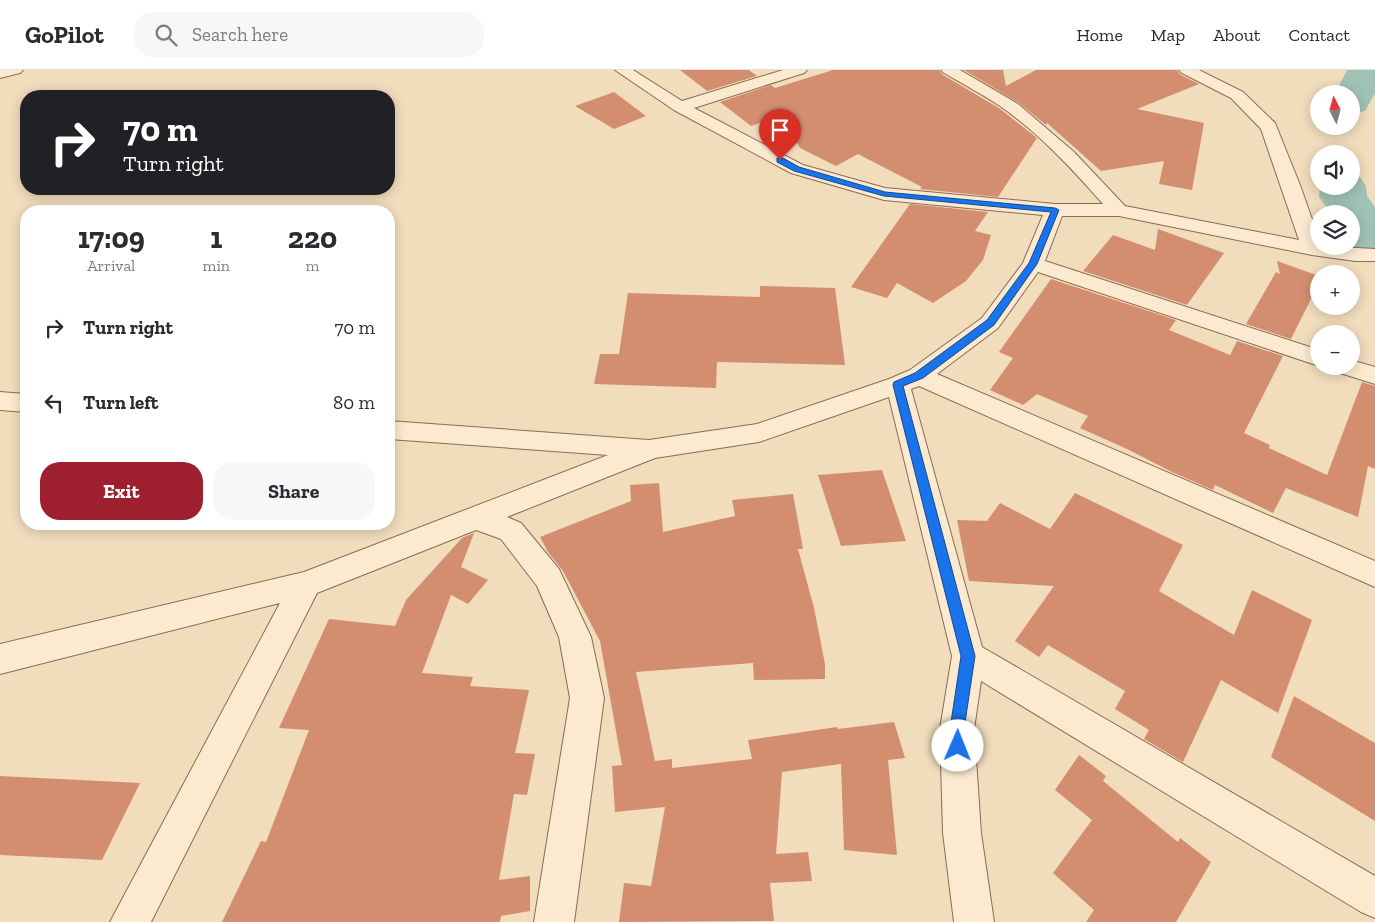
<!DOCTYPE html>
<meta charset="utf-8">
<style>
:root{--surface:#fff;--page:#f7f7f7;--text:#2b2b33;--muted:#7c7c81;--line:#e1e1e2;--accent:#9e202e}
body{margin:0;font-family:"Zilla Slab",serif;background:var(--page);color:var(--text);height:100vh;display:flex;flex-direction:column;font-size:19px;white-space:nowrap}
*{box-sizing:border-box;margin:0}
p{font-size:16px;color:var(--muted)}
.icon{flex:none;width:28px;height:28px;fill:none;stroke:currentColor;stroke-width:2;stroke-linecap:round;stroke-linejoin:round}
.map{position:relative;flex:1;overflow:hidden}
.sheet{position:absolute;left:20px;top:135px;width:375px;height:325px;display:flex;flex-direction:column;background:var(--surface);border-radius:20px;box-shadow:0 2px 12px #0003}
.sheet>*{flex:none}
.banner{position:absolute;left:20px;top:20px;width:375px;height:105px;border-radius:20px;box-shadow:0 2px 12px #0003;background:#202124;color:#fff;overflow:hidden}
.needle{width:32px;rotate:354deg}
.tools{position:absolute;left:1310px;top:15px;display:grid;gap:10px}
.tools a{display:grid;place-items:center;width:50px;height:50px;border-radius:50%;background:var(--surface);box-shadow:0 2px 12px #0003;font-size:25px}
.pin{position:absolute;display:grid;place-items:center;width:42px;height:42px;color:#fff;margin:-51px -21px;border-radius:50% 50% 50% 0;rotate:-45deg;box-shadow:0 0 5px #0007}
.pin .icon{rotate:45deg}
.me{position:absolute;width:55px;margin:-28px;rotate:1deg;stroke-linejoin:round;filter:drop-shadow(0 0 4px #0008)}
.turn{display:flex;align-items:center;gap:18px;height:105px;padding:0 20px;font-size:22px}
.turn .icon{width:65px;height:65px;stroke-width:2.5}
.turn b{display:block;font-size:35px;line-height:42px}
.eta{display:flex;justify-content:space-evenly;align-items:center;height:85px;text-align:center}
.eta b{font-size:30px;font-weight:700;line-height:35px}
.action{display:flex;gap:10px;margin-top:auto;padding:10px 20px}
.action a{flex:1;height:58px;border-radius:20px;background:var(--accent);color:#fff;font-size:20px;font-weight:700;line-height:58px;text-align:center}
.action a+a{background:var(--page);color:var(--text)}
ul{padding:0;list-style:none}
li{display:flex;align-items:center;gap:15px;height:75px;padding:0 20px}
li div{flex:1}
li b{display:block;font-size:19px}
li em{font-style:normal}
header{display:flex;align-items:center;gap:30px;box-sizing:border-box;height:70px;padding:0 25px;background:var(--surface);border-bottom:1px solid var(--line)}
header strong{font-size:24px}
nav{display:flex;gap:28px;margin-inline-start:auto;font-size:18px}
.search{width:350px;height:45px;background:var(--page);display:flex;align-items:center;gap:12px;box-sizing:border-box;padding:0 18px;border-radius:20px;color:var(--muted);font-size:19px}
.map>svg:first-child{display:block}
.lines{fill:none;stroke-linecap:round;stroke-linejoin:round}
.river{fill:#a0c2b4;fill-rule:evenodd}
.building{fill:#d38e6f}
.street-casing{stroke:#8a6b54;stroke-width:2}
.street{fill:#fbead0;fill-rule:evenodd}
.route{fill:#1a73e8;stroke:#114b97}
</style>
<header>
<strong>GoPilot</strong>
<div class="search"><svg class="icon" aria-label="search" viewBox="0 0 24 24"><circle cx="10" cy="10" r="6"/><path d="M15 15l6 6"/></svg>Search here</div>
<nav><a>Home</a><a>Map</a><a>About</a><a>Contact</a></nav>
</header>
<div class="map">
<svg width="1375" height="852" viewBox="0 0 1375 852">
<rect width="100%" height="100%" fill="#f1dcbc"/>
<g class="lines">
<path class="river" d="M1347,0H1375V23L1365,41L1351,44V24H1335Z
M1351,104L1359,106L1366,116L1367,126L1375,137V186L1357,182L1351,173V144H1331L1319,127L1320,116H1351Z"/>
</g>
<path class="building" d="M680,0H749L757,6L707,21Z
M833,0H939L943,5L999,38L1037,68L998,127L920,119L922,117L858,84L836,96L800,78L782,45L751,56L720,32L771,15L775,18Z
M964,0H1003L1006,16L1036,0H1177L1181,5L1199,14L1137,39L1204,53L1192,120L1159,114L1164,91L1101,101L1047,53L1046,55L1019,33Z
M614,22L646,46L614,59L575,36Z
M910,134L988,142L975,161L991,165L983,190L966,211L933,233L897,213L887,228L851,217Z
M1158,159L1224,183L1187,235L1083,201L1113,165L1155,180Z
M1277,191L1319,206V213L1291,269L1246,254L1276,202L1280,204Z
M1051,209L1176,250L1169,260L1230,285L1237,271L1283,286L1244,363L1270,375L1269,378L1327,405L1362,312L1375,316V399L1368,396L1358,447L1286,418L1273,443L1215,415L1213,420L1172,402L1127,379L1080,358L1088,346L1037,324L1023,335L990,320L1013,288L999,282Z
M760,216L835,218L845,295L717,292L716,318L594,314L600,284H619L628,223L760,227Z
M882,400L906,471L841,476L818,405Z
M659,413L663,462L735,446L732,430L793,424L803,479H798L814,538L825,594V609L754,610L753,593L636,602L655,691L672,689V698L752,689L748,670L837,657L838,659L894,652L905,688L888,690L897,785L844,780L841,694L782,702L776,784L808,782L812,811L770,813L774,851L619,852L624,813L651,816L665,737L615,742L612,696L622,695L600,571L563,501L548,482L540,467L631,431L630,415Z
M1075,423L1183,475L1159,521L1234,565L1252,520L1312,550L1278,643L1221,610L1183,692L1144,669L1149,660L1115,639L1125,621L1048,575L1039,587L1015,571L1054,516L969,511L957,450L987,451L1000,433L1050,459Z
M474,463L461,497L488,510L468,534L451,525L422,603L473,607L470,616L529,620L515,683L535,684L527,725L514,724L499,810L530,806V841L501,846L500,852H222L261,771L266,772L309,660L279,658L329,549L395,556L406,530L462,468Z
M1294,626L1375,673V751L1271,687Z
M1079,685L1106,706L1103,711L1178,772L1180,768L1211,792L1176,852H1086L1094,840L1053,803L1092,750L1055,720Z
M0,706L140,713L102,790L0,785Z"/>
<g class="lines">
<defs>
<path id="street" d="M0,0H23L20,3L0,8Z
M615,0H633L682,31L783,0H807L804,3L694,38L803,95L885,118L1055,134H1103C1072,99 1039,63 1000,36C982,24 963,14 944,3L941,0H960L1018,34L1074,82L1125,136L1299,170L1261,59L1231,28L1182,3L1179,0H1199L1243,22L1275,53L1300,115L1319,169V176L1375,179V191H1355L1312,185L1119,146H1062L1045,191L1319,280V296L1038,202L998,258L937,304L1375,491V517L919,316L911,319L982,577L1375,806V848L1361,842L981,611L974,659L981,763L994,852H954L943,763L940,659L952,586L889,327L759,372L655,388L507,447L521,453L559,499L591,567L604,628L574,852H534L570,628L559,567L537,516L501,469L476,460L317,523L151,852H110L280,533L0,604V574L304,502L608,385L389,369V351L649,370L757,354L889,309L910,300L982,248L1023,193L1043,145L884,130L791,103L674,40Z
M1351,290L1375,297V314L1337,302L1333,296H1351Z
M0,322L26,324V342L0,340Z"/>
</defs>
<use href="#street" class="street-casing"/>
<use href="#street" class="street"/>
</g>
<path class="route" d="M777,88H783L799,97L885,122L1055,138L1059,140L1037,194L994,255L923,308L903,316L975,586L964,659L965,676L963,682L958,684L953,682L950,659L961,586L893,315L894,312L915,303L987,250L1029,193L1051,142L884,126L794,101L777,92Z"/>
</svg>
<div class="tools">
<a><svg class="needle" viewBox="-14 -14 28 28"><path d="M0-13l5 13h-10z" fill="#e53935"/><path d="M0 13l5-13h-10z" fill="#7c7c81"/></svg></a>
<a><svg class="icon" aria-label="sound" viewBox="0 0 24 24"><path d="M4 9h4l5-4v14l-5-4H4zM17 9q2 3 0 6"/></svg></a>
<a><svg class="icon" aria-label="layers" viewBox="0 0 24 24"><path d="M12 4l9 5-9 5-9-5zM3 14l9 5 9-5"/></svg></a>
<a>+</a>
<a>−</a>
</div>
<div class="pin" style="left:780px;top:90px;background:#d93025"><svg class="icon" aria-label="arrive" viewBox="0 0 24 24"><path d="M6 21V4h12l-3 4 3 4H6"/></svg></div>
<svg class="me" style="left:958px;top:676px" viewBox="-20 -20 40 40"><circle r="19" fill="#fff"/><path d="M0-13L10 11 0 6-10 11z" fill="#1a73e8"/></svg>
<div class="banner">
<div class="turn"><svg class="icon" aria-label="right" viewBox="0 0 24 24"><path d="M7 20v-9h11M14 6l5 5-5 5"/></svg><div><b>70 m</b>Turn right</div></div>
</div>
<section class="sheet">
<div class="eta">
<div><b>17:09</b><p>Arrival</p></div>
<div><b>1</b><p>min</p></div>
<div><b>220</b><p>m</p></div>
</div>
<ul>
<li><svg class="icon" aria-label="right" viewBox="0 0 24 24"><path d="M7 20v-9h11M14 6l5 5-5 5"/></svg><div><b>Turn right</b></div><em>70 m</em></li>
<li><svg class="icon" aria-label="left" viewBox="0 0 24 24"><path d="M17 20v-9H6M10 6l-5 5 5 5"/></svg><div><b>Turn left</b></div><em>80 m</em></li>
</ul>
<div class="action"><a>Exit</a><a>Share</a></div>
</section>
</div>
